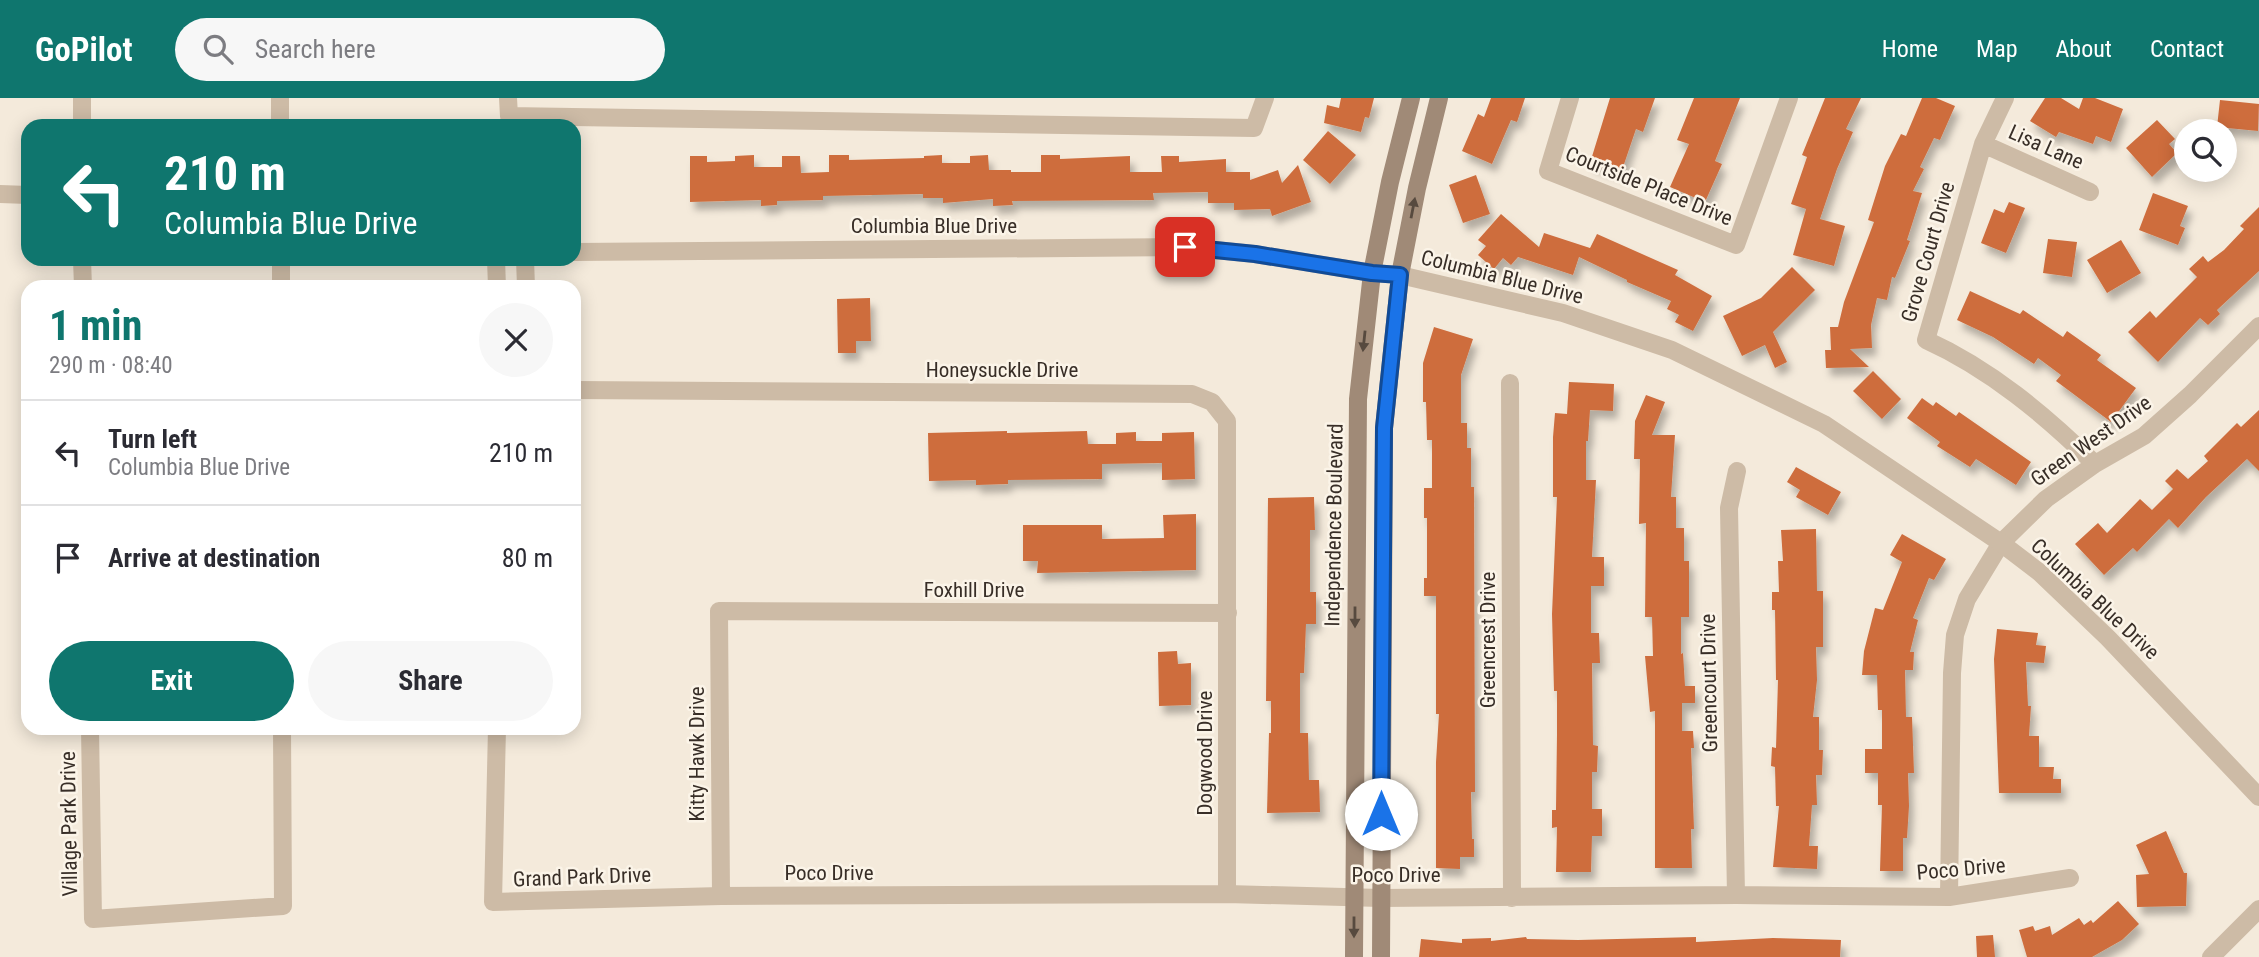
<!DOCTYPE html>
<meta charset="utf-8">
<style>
:root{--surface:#fff;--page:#f7f7f7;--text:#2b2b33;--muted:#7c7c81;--line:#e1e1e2;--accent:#0f766e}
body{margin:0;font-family:"Roboto Condensed",sans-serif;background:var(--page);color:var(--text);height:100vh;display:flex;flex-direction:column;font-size:26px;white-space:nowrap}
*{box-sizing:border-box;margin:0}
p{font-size:23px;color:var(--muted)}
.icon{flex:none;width:38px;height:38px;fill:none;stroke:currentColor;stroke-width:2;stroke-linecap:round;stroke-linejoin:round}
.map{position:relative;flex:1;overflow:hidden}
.panel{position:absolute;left:21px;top:182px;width:560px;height:455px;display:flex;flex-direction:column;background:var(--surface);border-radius:21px;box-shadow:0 4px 18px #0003}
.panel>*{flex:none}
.hud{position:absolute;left:21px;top:21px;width:560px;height:147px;border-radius:21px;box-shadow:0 4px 18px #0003;background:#0f766e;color:#fff;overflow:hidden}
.controls{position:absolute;left:2174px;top:21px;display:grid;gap:14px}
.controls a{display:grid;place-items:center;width:63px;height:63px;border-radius:50%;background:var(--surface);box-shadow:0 4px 18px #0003;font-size:35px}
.pin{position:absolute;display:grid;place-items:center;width:60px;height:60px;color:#fff;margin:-30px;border-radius:14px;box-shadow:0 4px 10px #0006}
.me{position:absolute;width:77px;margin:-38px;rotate:0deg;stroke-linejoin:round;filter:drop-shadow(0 0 5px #0008)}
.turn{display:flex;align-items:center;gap:24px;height:147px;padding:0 28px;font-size:32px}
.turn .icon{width:91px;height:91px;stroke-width:2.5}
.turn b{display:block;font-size:49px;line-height:60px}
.round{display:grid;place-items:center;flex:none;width:74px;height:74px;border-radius:37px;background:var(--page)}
.headline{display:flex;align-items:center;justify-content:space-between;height:119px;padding:0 28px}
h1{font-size:42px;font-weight:700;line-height:52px;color:var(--accent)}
.button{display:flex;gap:14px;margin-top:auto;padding:14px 28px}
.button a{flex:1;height:80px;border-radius:42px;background:var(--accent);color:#fff;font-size:28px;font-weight:700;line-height:80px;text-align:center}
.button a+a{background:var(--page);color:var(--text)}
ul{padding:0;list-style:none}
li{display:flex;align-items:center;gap:21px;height:105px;padding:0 28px;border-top:2px solid var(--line)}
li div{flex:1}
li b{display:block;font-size:26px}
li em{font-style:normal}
header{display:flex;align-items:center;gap:42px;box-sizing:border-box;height:98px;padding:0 35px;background:var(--accent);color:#fff}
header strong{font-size:33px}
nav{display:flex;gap:38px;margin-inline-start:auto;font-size:24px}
.search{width:490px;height:63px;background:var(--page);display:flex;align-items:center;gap:18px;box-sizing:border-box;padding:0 24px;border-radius:38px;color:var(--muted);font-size:26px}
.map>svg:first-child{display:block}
.building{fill:#ce6d3e;filter:url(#shadow)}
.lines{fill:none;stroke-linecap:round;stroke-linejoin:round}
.minor{stroke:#cdbba6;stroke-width:18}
.tertiary{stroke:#cdbba6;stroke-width:18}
.secondary{stroke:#a08a77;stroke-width:18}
.oneway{fill:#574a3f}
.route-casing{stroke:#114b97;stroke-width:18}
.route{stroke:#1a73e8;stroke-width:12}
.labels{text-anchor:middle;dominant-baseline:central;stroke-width:5;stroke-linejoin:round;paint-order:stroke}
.street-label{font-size:21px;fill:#382e27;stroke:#fbf4e8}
</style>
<header>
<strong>GoPilot</strong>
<div class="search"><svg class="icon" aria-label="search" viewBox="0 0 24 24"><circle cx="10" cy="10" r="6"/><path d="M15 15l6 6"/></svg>Search here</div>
<nav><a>Home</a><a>Map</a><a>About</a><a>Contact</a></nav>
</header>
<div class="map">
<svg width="2259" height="859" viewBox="0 0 2259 859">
<defs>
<filter id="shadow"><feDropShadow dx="4.5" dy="8" stdDeviation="3.5" flood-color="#0004"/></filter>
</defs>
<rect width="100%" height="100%" fill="#f4eadb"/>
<path class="building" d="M1341,0H1374L1369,20L1365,19L1361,34L1324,25L1327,7L1339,10Z
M1491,0H1525L1517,24L1511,22L1492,66L1462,53L1478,16L1484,19Z
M1610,0H1655L1643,34L1636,31L1621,75L1590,65Z
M1694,0H1740L1715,63L1722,66L1705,104L1670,89L1689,46L1677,42Z
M1825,0H1861L1846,31L1853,34L1837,71L1820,121L1845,128L1834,168L1793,157L1806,111L1791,106L1807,59L1802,57Z
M1922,0H1936L1955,8L1940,42L1934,40L1920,69L1924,71L1913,93L1922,95L1907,142L1910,143L1895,180L1892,179L1887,202L1877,200L1871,227L1872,250L1850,251L1869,269L1826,270L1825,252H1831L1830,229H1838L1844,204L1874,124L1868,122L1885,68L1901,36L1906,38Z
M2045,0H2061L2079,11L2083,0H2095L2123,11L2111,44L2096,38L2093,46L2059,34L2056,39L2030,23Z
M2220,2L2259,6L2258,33L2217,29Z
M2157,22L2175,41L2169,46L2177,55L2152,79L2126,50Z
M1328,33L1356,57L1330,86L1303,62Z
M754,57V69H782V58H800L801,75L829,74V57H849V62L924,60V58L942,57V65H970V58L988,57L989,72H1011V74H1041V57H1060V61L1130,58V74H1162L1161,58H1179V64L1226,61V74H1250V82L1278,72L1282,85L1298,67L1311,104L1272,118L1270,111L1234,112V105H1208V94L1153,95L1154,102L1012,103L1013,107L993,108V101L943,105V100H923V96L823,98V102L777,103V107L761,108V102L690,104V58H707V64L735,63V58Z
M1476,77L1490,116L1463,125L1449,87Z
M2153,95L2188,108L2180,128L2185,130L2178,147L2139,132Z
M2009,104L2025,110L2006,155L1981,145L1994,111L2004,115Z
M2259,109V173L2217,212L2220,216L2208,227L2200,220L2158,264L2128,234L2150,213L2156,220L2197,179L2189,171L2203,158L2208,164L2224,152L2244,131L2240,128Z
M1501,116L1539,149L1544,135L1590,150L1597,136L1678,172L1675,177L1712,198L1693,233L1675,224L1679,217L1667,211L1671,203L1627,184V182L1579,159L1573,177L1518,159L1511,167L1503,160L1494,171L1478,157L1486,148L1478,142Z
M2048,141L2077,144L2072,179L2043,175Z
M2121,142L2141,175L2107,195L2087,162Z
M1792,169L1815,192L1773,234L1787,264L1775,270L1765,247L1742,258L1723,218L1761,200Z
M1970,193L2020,216L2023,212L2063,239L2067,233L2101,257L2097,262L2136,290L2111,324L2056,283L2061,277L2038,260L2034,266L1993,239L1957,222Z
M870,200L871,243H856V255H838L837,201Z
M1434,229L1473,241L1461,277V325H1467V350H1471V389H1474L1475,694H1471L1472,741H1474V759H1460V771L1436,770V664L1439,616H1436V498H1424V480H1427V420H1424V390H1432V342H1427L1426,304H1423V265Z
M1873,273L1901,301L1882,321L1853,293Z
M1569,284L1614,286L1613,313L1590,312L1588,343H1586V382H1596L1592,459H1604V488H1591V535H1599L1600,565H1592L1593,647L1598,648L1597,674H1592V711H1602V738H1592L1591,774H1556L1557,729L1552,730V712H1556L1557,636V593H1554L1552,516L1557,399H1553V339L1555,315L1567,316Z
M1646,297L1665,304L1652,337H1675L1671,399H1676V430H1684V463H1689V519H1681V556L1683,555L1685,588H1695V605H1682V633H1693L1694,650H1691L1694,731H1691L1692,770H1655V613L1650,614L1645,558H1653L1652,519H1645L1646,425L1639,426L1640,361H1634L1635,323Z
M1922,300L1933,308L1936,304L1956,318L1959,314L2031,364L2016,387L1976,361L1970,369L1937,348L1940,344L1907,320Z
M2259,312V373L2247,361L2206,399L2178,430L2169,421L2137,454L2133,450L2104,477L2075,446L2098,425L2107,435L2140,401L2152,412L2173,391L2165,383L2177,371L2188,381L2208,363L2204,358L2237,325L2241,329Z
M1007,333V335L1087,333L1088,346H1116V335L1136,334V343H1162V335L1194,334L1195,381L1162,382V365L1102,366V381L1008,382V386L976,387V382L929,383L928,335Z
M1796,369L1841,394L1828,417L1796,399L1800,392L1787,384Z
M1314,399L1315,432H1310V494H1316V526H1306L1304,575H1300V635H1308L1309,682H1319L1320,714L1267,715L1269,635H1271V603H1266L1268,400Z
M1196,416V472L1037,475L1038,463H1023V427H1102V441L1164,440L1163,417Z
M1816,431L1817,493H1823V549H1816L1817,582L1813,619H1819V652H1823L1822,677H1816L1817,707H1812L1809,748H1818L1817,771L1773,769L1779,708H1776L1775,669L1771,668L1772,649L1776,650L1778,582H1776L1775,512H1772V494H1779L1778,463H1783L1781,432Z
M1902,436L1946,461L1934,482L1929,480L1913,520L1918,522L1910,554H1914L1913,572H1905L1906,619H1912L1914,675H1908L1909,708L1907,740H1903V773H1880L1882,707H1878V675H1865V651H1882V612H1878L1877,577H1862L1864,553L1875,510L1883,512L1902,464L1890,457Z
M1997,531L2038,535L2036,547L2046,548L2044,565L2026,564L2028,608H2031L2029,638H2039V669H2054L2053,681H2061V695H1999L1994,561Z
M1177,553L1178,566L1191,565V607L1159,608L1158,554Z
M2166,733L2184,775H2187L2186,808L2137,809L2136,777L2149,776L2136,747Z
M2118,803L2139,826L2122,842L2092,859H2027L2019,832L2033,828L2035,833L2050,828L2052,837L2079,820L2084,827L2091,822L2093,825Z
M1993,837L1995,859H1977L1976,838Z
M1526,839L1527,841L1578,842L1696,839V844L1773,840L1841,842L1840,859H1419L1421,841L1462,845V841L1491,840V843Z"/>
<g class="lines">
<path class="minor" d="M280,0V28
M508,0L509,18L516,28
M1570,0L1548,73L1736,147L1789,0
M2005,0L1983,46L1926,242C1990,271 2045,317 2095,366
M509,18L1254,30L1265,0
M82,28V0
M1983,46L2090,94
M82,161L83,189
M281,161V189
M496,161L497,189
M525,161L526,189
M1510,285L1512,800
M574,292L1192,296L1212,304L1227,323V796
M90,630L93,821L283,808L282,630
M497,630L493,804L721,798L1227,796L1381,800L1736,797L1949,799L2070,780
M1736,797L1729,410L1737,373
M721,798L719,513L1228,515
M1949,799L1952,575L1955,537L1967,501L2001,445L2046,401L2095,366L2144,338L2190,297L2259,228"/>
<path class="tertiary" d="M0,96L28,97
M574,154L1185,149L1255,156L1372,175L1400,177L1563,215L1672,252L1824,326L2001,445L2039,474L2108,540L2259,699
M2211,859L2259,811"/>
<path class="secondary" d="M1354,859L1358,301L1372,175L1390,84L1411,0
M1381,859L1384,330L1400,177L1417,90L1439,0"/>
</g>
<defs><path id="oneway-solid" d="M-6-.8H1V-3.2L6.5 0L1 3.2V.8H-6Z" transform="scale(1.75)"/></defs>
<g class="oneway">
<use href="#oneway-solid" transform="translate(1413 110) rotate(-79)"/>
<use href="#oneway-solid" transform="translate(1364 243) rotate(96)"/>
<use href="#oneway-solid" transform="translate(1355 519) rotate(90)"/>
<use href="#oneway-solid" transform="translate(1354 829) rotate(90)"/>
</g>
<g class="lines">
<defs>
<path id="route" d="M1185,149L1255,156L1372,175L1400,177L1384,330L1381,716"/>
</defs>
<use href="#route" class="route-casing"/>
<use href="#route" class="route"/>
</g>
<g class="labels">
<g class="street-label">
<text transform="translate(2046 49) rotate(24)">Lisa Lane</text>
<text transform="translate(1649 88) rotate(22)">Courtside Place Drive</text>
<text x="934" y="128">Columbia Blue Drive</text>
<text transform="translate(1928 154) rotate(-74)">Grove Court Drive</text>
<text transform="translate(1502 179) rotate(14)">Columbia Blue Drive</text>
<text x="1002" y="272">Honeysuckle Drive</text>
<text transform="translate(2091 343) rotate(-35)">Green West Drive</text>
<text transform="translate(1334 427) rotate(-89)">Independence Boulevard</text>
<text x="974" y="492">Foxhill Drive</text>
<text transform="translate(2095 501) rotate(43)">Columbia Blue Drive</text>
<text transform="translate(1488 542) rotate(-90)">Greencrest Drive</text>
<text transform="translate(1709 585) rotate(-91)">Greencourt Drive</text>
<text transform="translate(1205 655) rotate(-90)">Dogwood Drive</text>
<text transform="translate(697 656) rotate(-90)">Kitty Hawk Drive</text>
<text transform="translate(69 726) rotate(-91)">Village Park Drive</text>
<text transform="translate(1961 771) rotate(-5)">Poco Drive</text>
<text x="829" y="775">Poco Drive</text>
<text x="1396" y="777">Poco Drive</text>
<text transform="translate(582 779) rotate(-2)">Grand Park Drive</text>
</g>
</g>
</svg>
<div class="controls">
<a><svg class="icon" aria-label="search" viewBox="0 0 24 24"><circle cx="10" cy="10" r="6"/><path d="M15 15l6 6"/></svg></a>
</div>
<div class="pin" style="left:1185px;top:149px;background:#d93025"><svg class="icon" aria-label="arrive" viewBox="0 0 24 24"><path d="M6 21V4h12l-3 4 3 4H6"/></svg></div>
<svg class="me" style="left:1381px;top:716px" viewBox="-20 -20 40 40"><circle r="19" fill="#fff"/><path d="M0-13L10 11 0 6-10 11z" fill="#1a73e8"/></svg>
<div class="hud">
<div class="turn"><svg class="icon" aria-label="left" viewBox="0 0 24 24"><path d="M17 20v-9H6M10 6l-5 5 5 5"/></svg><div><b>210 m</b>Columbia Blue Drive</div></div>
</div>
<section class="panel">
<div class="headline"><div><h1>1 min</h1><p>290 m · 08:40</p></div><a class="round"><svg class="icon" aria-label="close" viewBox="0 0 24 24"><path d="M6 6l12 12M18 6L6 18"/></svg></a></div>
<ul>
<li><svg class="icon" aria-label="left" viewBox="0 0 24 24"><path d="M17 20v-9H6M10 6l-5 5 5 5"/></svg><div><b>Turn left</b><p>Columbia Blue Drive</p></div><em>210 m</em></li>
<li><svg class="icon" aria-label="arrive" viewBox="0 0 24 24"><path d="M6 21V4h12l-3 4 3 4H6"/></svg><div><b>Arrive at destination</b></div><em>80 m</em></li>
</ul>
<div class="button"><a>Exit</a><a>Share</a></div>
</section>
</div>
